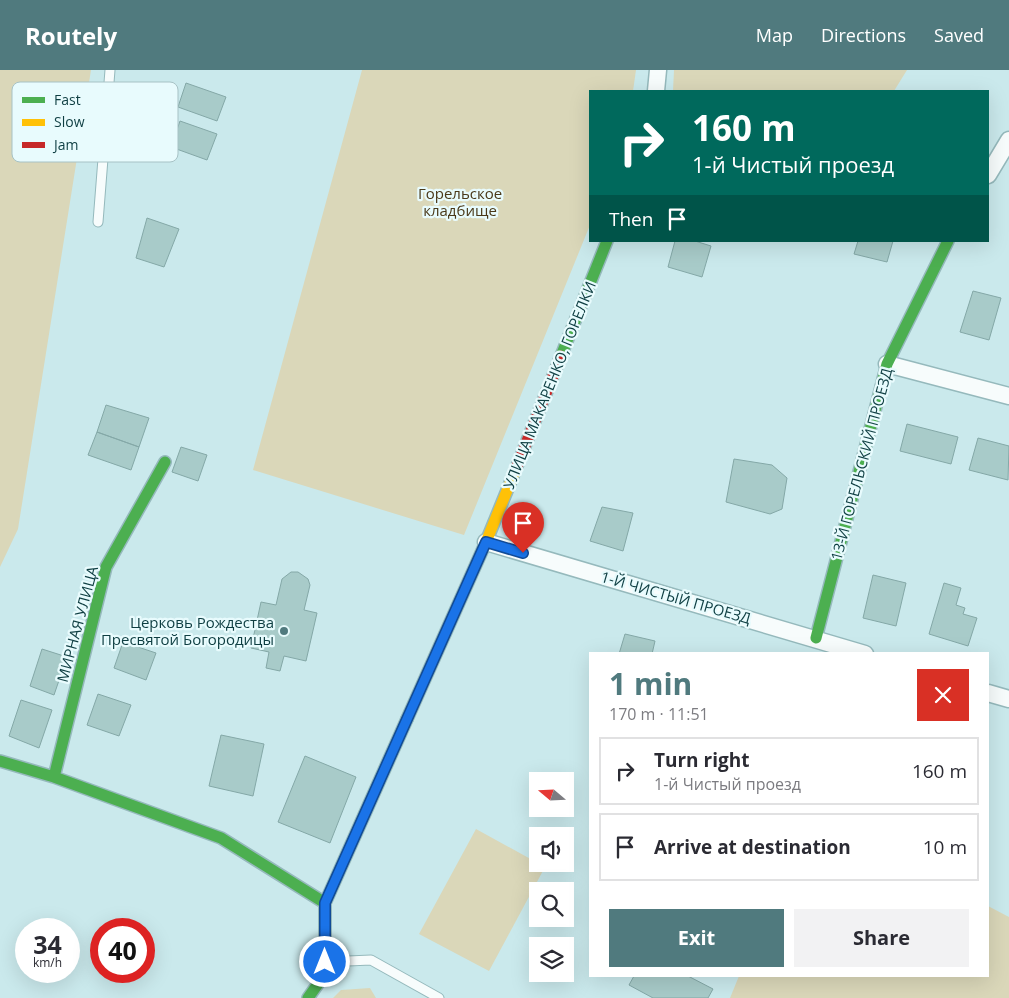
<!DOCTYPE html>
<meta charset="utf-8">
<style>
:root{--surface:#fff;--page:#f2f2f3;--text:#2b2b33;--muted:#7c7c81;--line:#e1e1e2;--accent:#507a7e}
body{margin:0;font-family:"Open Sans",sans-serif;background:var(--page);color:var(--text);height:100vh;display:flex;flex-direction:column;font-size:19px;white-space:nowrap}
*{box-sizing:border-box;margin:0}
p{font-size:16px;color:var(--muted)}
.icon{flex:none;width:28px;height:28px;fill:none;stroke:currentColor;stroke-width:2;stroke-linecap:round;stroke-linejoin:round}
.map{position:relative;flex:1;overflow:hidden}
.details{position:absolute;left:589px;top:582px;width:400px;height:325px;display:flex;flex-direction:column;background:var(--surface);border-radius:0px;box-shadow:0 5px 20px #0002}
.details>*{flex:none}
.top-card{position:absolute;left:589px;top:20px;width:400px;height:152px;border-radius:0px;box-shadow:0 5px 20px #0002;background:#00695c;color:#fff;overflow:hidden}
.needle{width:32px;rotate:289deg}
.fabs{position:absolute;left:529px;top:702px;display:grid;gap:10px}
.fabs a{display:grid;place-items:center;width:45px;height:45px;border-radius:0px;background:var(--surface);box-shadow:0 5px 20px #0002;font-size:25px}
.speed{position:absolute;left:15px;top:848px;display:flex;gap:10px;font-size:25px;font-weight:700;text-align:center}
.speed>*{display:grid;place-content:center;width:65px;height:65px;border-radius:50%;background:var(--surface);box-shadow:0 5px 20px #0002;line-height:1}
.speed small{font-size:12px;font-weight:400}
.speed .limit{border:8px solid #d22;background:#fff;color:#111}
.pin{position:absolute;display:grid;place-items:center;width:42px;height:42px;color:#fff;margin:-51px -21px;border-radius:50% 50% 50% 0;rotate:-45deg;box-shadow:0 0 5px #0007}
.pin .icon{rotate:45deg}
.me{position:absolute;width:55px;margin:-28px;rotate:0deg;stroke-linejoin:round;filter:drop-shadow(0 0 4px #0008)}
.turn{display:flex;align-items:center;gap:18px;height:105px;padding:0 20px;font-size:22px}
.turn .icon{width:65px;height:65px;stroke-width:2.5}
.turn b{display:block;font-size:35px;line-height:42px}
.then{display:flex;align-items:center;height:48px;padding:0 20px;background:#0003;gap:10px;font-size:19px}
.round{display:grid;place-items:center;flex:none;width:52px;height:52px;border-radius:0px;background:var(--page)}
.head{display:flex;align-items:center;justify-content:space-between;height:85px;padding:0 20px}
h1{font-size:30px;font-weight:700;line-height:38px;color:var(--accent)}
.cta{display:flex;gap:10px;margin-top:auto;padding:10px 20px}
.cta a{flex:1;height:58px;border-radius:0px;background:var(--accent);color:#fff;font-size:20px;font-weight:700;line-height:58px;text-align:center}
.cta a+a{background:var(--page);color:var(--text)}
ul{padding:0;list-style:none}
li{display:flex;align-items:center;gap:15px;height:68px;margin:0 10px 8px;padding:0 10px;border:2px solid var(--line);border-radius:0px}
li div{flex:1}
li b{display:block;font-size:19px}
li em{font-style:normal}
header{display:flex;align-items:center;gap:30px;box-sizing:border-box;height:70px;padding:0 25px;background:var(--accent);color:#fff}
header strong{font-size:24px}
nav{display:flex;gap:28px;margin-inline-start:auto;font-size:18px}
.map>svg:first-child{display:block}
.green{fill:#dad7b9}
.building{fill:#a8cbc9;stroke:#84a8a7}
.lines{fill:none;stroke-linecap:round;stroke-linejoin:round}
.lane-casing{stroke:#95b9bc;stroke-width:11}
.street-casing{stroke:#95b9bc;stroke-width:19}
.fast-casing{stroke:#95b9bc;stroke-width:14}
.slow-casing{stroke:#95b9bc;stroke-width:14}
.jam-casing{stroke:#95b9bc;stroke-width:14}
.lane{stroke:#f7fcfc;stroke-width:9}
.street{stroke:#f7fcfc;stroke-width:16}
.fast{stroke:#4caf50;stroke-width:11}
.slow{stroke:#ffc107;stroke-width:11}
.jam{stroke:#c62828;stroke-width:11}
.route-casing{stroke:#114b97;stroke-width:12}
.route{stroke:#1a73e8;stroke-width:9}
.poi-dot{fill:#507a7e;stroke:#e8fbfd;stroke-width:2}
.labels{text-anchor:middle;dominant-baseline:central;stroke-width:4.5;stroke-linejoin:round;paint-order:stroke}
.park-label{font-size:15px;fill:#4a3919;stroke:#e8fbfd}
.street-label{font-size:15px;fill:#0e3e42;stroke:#e8fbfd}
.poi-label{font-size:15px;fill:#0e3e42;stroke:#e8fbfd;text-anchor:end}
.key{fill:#e8fbfd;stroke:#a7c2c5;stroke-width:1}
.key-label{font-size:14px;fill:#0e3e42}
</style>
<header>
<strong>Routely</strong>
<nav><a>Map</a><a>Directions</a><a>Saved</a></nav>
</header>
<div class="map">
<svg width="1009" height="928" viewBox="0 0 1009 928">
<rect width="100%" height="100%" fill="#cae9ec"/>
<path class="green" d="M0,0H91L18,459L0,497Z
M362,0H636L633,21H590V155L464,465L253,400Z
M674,0H907L894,21H673Z
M476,759L545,797L489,901L419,864Z
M988,836L1009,847V928H730L739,906H988Z
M370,918L376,928H333L341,920Z"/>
<path class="building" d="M186,13L226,27L217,51L178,37Z
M180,51L217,64L207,90L171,77Z
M147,148L179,159L164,197L136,188Z
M675,171H695L711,176L702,207L668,197Z
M858,171H893L887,192L854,184Z
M973,221L1001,228L989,270L960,262Z
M106,335L149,348L139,377L97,362Z
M907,354L958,367L951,394L900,381Z
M97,362L139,377L131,400L88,385Z
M978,368L1009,376L1008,410L969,400Z
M181,377L207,385L198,411L172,402Z
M734,389L772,395L787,408L782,439L770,444L726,432Z
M602,437L633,443L623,481L590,471Z
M291,502H298L308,509L310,515L304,540L317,543L306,591L284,586L280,601L266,598L269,582L251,578L261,532L276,535L282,509Z
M873,505L906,513L896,556L863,548Z
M944,513L961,518L956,535L965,538L963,544L977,548L968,576L929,564Z
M625,564L655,571L652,584H619Z
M123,572L156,583L146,610L114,598Z
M42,579L67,587L54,625L30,616Z
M98,624L131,635L119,666L87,655Z
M21,630L52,640L39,678L9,666Z
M221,665L264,674L253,726L209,716Z
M305,686L356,707L330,773L278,752Z
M634,906H688L713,919L708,928H653L629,915Z"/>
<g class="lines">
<defs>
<path id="lane" d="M98,152L110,0
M325,892L371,890L439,928"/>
<path id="street" d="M656,21L658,0
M988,105L1009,70
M887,294L1009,326
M486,472L865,584
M988,623L1009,629"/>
<path id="fast" d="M561,286L607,171
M816,568L887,294L948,171
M0,691L54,707L221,768L325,833
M54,707L106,497L165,392
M308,928L325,904V833L407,649"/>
<path id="slow" d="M407,649L486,472L515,401"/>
<path id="jam" d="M515,401L561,286"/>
</defs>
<use href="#lane" class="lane-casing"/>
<use href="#street" class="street-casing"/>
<use href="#fast" class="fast-casing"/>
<use href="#slow" class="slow-casing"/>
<use href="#jam" class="jam-casing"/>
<use href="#lane" class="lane"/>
<use href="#street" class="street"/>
<use href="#fast" class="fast"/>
<use href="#slow" class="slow"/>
<use href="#jam" class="jam"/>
</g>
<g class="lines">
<defs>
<path id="route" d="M325,892V833L486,472L523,483"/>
</defs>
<use href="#route" class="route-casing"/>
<use href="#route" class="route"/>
</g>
<circle class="poi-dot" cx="284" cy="561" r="5"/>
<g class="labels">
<g class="park-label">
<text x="460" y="123">Горельское<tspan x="460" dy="17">кладбище</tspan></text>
</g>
<g class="street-label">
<text transform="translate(549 315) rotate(-68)">УЛИЦА МАКАРЕНКО, ГОРЕЛКИ</text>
<text transform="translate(861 394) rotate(-75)">13-Й ГОРЕЛЬСКИЙ ПРОЕЗД</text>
<text transform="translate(676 527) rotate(16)">1-Й ЧИСТЫЙ ПРОЕЗД</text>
<text transform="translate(77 554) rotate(-75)">МИРНАЯ УЛИЦА</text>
</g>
<g class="poi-label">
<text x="274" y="552">Церковь Рождества<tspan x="274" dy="17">Пресвятой Богородицы</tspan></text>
</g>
</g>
<rect x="12" y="12" width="166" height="80" rx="8" class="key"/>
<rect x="22" y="27" width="23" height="6" fill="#4caf50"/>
<rect x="22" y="49" width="23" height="7" fill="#ffc107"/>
<rect x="22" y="72" width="23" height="6" fill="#c62828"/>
<g class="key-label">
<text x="54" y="35">Fast</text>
<text x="54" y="57">Slow</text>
<text x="54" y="80">Jam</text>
</g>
</svg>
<div class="fabs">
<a><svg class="needle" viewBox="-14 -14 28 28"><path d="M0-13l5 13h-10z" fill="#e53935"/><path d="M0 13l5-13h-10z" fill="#7c7c81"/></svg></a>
<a><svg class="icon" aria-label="sound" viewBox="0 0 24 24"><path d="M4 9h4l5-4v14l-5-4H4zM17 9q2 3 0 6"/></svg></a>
<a><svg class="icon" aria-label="search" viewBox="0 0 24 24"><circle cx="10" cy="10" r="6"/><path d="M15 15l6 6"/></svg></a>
<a><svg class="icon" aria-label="layers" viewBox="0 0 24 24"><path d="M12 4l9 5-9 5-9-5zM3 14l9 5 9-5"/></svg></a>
</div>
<div class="speed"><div>34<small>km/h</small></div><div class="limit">40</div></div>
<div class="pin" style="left:523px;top:483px;background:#d93025"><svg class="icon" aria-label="arrive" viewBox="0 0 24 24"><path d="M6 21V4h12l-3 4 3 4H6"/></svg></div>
<svg class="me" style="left:325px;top:892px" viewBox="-20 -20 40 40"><circle r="17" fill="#1a73e8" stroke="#fff" stroke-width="3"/><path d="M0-11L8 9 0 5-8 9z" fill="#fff"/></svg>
<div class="top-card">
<div class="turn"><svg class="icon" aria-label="right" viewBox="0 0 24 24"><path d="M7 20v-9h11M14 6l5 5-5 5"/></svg><div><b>160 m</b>1-й Чистый проезд</div></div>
<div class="then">Then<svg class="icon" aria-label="arrive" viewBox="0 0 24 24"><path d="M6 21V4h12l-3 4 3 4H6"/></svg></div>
</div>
<section class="details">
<div class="head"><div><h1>1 min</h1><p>170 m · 11:51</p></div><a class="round" style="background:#d93025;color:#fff"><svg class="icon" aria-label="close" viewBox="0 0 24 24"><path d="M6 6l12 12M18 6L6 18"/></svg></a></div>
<ul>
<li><svg class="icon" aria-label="right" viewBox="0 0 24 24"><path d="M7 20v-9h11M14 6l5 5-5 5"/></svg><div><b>Turn right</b><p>1-й Чистый проезд</p></div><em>160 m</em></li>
<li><svg class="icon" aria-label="arrive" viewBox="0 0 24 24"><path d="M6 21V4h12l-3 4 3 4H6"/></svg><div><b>Arrive at destination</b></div><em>10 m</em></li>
</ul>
<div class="cta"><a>Exit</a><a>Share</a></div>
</section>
</div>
